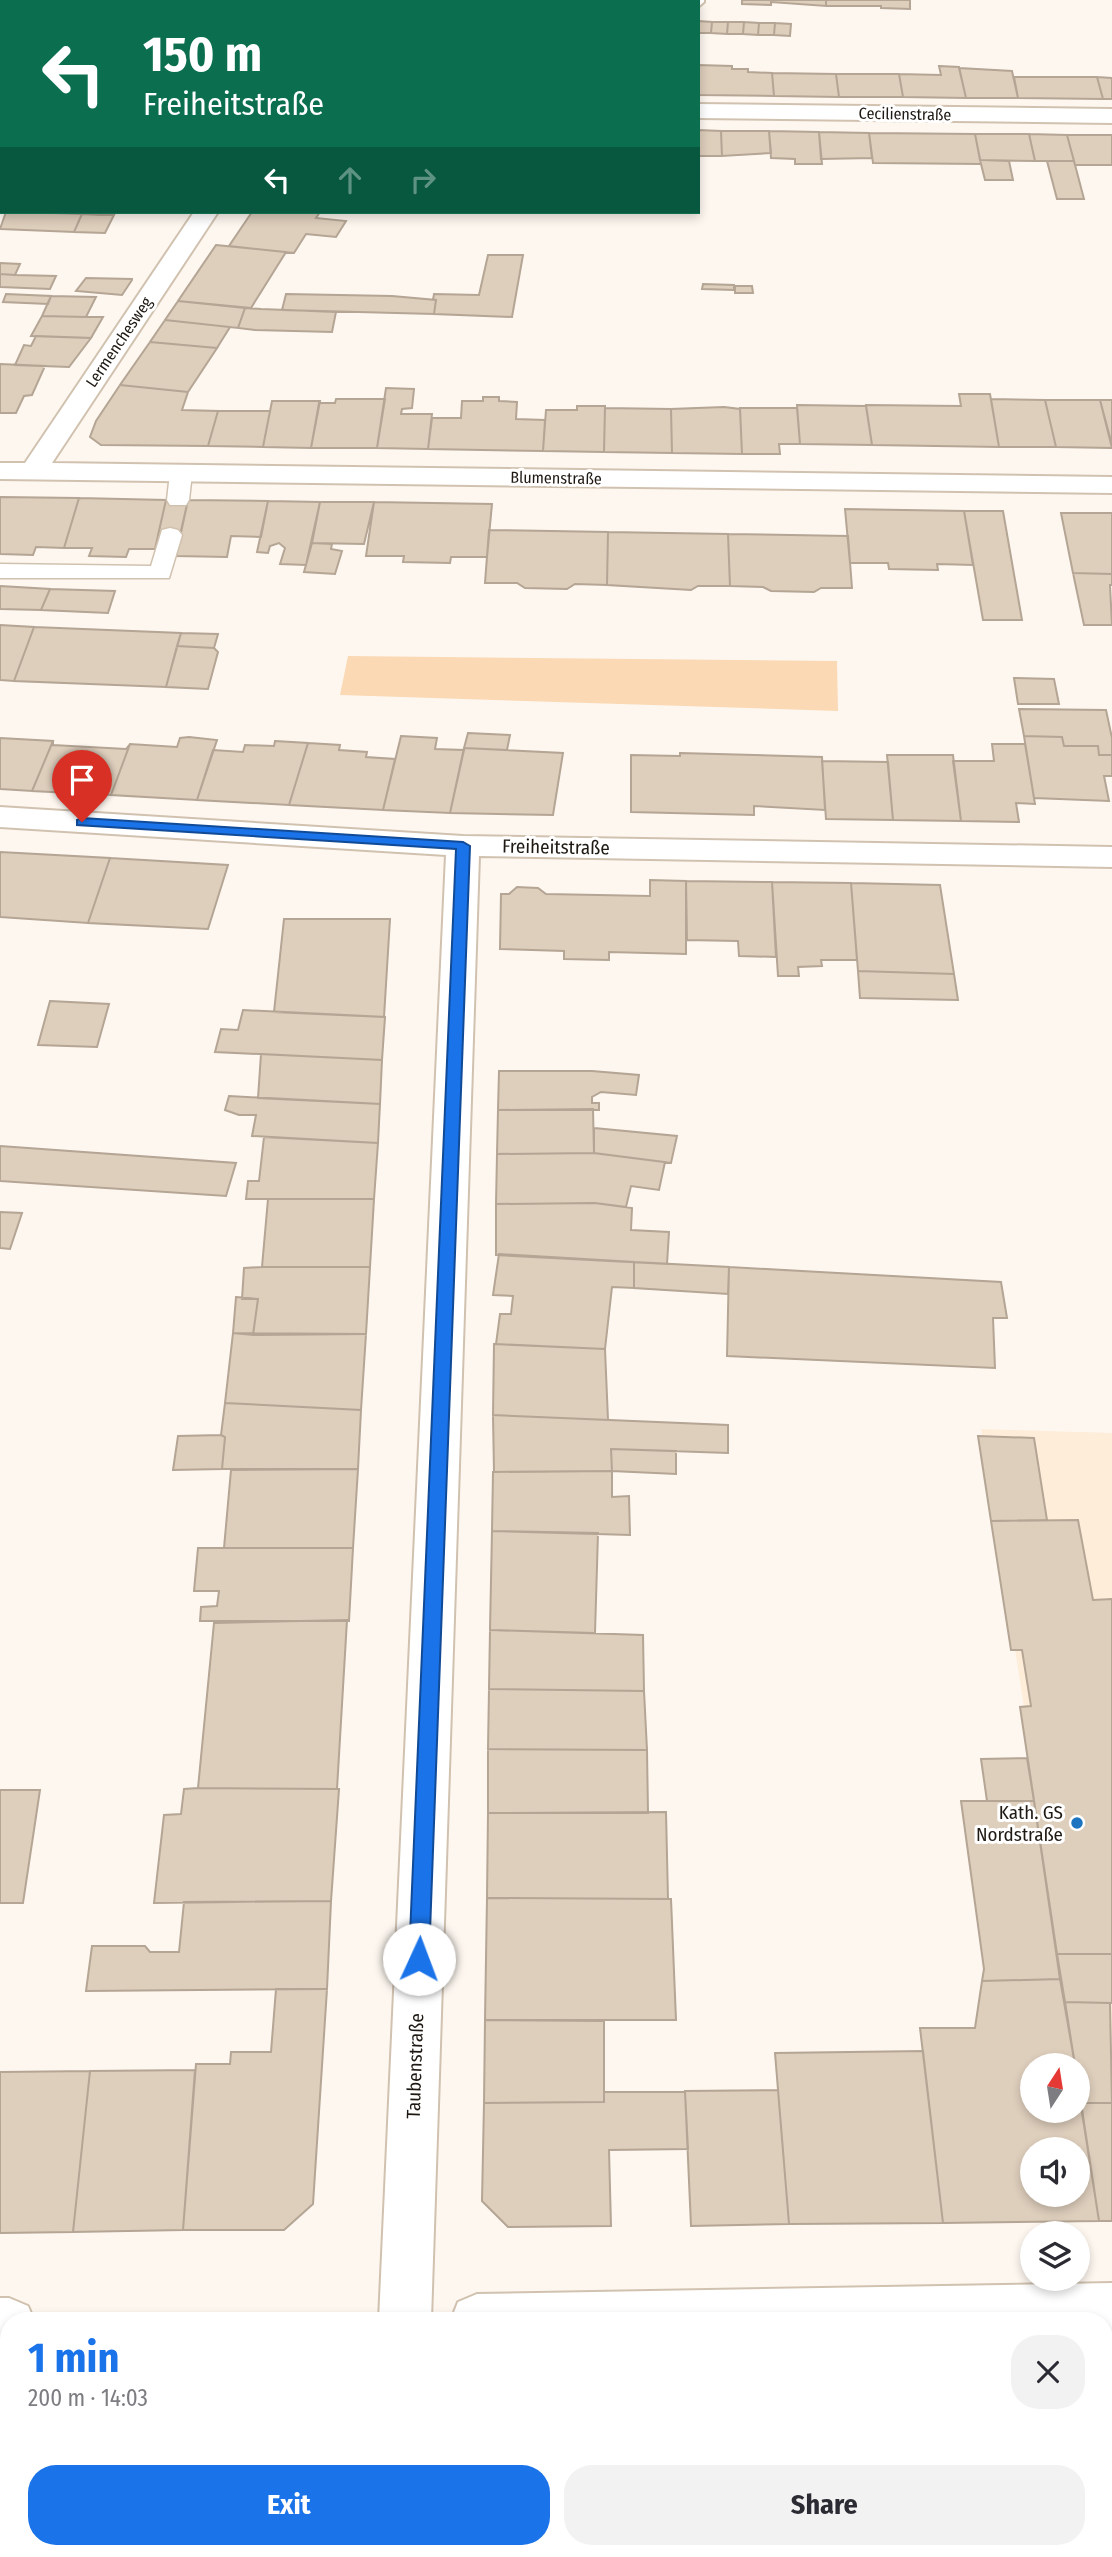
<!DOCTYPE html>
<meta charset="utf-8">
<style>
:root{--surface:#fff;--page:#f2f2f3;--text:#2b2b33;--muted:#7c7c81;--accent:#1a73e8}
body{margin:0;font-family:"Fira Sans Condensed",sans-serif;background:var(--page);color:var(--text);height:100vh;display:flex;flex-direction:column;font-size:26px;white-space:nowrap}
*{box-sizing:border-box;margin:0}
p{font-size:23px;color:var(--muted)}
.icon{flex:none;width:38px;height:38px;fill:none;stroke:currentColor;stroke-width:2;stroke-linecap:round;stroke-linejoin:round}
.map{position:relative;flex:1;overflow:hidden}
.side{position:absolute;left:0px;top:2312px;width:1113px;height:247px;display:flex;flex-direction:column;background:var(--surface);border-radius:28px 28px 0 0;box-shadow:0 4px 10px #0003}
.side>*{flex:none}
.top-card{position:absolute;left:0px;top:0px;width:700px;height:214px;box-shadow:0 4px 10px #0003;background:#0b6e4f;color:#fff;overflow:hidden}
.needle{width:46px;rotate:12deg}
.controls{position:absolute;left:1020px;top:2053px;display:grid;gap:14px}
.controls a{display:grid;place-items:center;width:70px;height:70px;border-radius:50%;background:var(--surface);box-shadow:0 4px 10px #0003;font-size:35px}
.pin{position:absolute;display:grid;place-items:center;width:60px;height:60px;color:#fff;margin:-72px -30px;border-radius:50% 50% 50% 0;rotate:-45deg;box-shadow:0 0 7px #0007}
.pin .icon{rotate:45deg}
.me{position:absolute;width:77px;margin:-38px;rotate:2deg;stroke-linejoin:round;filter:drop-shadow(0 0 5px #0008)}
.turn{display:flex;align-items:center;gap:24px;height:147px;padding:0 28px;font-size:32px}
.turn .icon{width:91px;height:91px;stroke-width:2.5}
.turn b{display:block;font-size:49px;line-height:60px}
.lanes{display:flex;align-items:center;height:66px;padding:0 28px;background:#0003;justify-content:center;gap:35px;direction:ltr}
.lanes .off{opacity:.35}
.round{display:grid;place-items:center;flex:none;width:74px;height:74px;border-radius:28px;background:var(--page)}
.headline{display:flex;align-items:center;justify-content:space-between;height:119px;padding:0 28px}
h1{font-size:42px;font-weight:700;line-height:52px;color:var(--accent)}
.action{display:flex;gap:14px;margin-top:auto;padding:14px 28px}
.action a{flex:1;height:80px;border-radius:28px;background:var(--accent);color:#fff;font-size:28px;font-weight:700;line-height:80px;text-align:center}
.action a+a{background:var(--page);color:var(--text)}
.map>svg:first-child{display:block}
.built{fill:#feedd9}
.green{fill:#fad9b4}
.building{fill:#decebc;stroke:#b4a594;stroke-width:2;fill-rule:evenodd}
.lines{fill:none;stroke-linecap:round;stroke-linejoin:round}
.service-casing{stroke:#d1c2b0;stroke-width:3}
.minor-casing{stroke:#d1c2b0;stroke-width:4}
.tertiary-casing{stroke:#d1c2b0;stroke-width:4}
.secondary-casing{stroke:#d1c2b0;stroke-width:4}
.service{fill:#fff;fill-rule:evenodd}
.minor{fill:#fff;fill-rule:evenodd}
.tertiary{fill:#fff;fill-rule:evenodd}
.secondary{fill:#fff;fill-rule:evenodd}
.route{fill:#1a73e8;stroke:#114b97;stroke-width:2}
.poi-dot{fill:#1c74c1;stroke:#fff;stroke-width:2.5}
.labels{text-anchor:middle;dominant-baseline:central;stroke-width:6;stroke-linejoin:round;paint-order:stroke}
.far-street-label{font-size:16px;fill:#1f1913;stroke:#fff}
.street-label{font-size:19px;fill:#1f1913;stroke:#fff}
.poi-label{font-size:19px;fill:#1f1913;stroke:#fff;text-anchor:end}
</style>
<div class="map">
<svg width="1112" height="2557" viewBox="0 0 1112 2557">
<rect width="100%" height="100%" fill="#fef7f0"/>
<path class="built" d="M981,1429L1112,1433V2212H1102Z"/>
<path class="green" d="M348,656L837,661L838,711L340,695Z"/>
<path class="building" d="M742,0H826V6L771,2V5L742,4Z
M826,0H910V9L881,8V6H826Z
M698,21L712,22L711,33H698Z
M712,22H728L727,34L711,33Z
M728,22H744L743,34H727Z
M744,22L759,23L758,35L743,34Z
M759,23H775L774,35H758Z
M775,23L791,24L790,36L774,35Z
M698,65L732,66V69H748V72L772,73L774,96L698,95Z
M939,66L959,67L966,98L903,97L899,74L941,75Z
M959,68L1012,71L1018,98H966Z
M772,73L836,74L839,97L774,96Z
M836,74H899L903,97H839Z
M1014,77H1097L1103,99L1018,98Z
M1097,77L1112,78V99H1103Z
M698,130L721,131L722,156H698Z
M721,131H769L771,153L722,156Z
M769,131L819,132L822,164H795V159L771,158Z
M819,132L869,133L872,158L821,159Z
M869,133L975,134L981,164L873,163Z
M975,134H1029L1035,161L980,160Z
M1029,134L1067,135L1074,161H1035Z
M1067,135H1112V165H1075Z
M980,160L1009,161L1013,180H985Z
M1047,161H1074L1084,199H1057Z
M6,212H25L82,214L74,232L0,229Z
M252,212H320L316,218L346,221L336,237L306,234L294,253L229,246Z
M82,214L99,215H114L105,233L74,232Z
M216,245L286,252L251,308L178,301Z
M488,255H523L512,317L434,314L436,300H433L434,294L479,295Z
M0,263L20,264L15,275L0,274Z
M0,274L15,275L56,276L50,289L0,287Z
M86,278L132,279V280L122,295L76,291Z
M703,284L734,285V290L702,289Z
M735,286H752L753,293H735Z
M6,294L51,296L48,304L3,302Z
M286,294L392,296L436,300L434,314L282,310Z
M51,296L96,297L86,317L42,316Z
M178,301L245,308L238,328L165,320Z
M245,308L261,309L336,312L332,332L255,330L238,328Z
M42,316L86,317H103L91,338L31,336Z
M165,320L230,327L217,348L150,342Z
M36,336L91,338L69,367L15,365L24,345L31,346Z
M150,342L217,348L188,392L120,385Z
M0,364L45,366L32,395L24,396L16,413H0Z
M120,385L188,392L182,410L218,411L208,446L101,445L90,437L96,421Z
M386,388L414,389L412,408L402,409L401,414H432L428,449L377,448Z
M959,394H990L999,447L872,445L866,405L961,406Z
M483,397H499V401L517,402L516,419L545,420L543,451L428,449L432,418H461L462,401H483Z
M336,399H385L377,448H311L319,403H335Z
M991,399L1045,400L1056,447H999Z
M1045,400H1100L1112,448L1056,447Z
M1100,400H1112V445Z
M272,401H320L311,448L263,447Z
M797,405L866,406L872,445L800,444Z
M577,406H605L604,452L543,451L546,410H577Z
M724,407L740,409L742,454L672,453L671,409Z
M605,408L671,409L672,453L604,452Z
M740,408H797L800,444H779L780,454H742Z
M218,411H270L263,447L208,446Z
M0,497L79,498L64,548L36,547L33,555L0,554Z
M79,498L166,500L155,549H129L126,557L89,556L92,548H64Z
M166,500H188L180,535H158Z
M188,500L268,501L261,537L231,536L227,557L176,556Z
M268,501L320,502L306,565L280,564L285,548L279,543L270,546L268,553L257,552Z
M320,502H374L364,544L312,543Z
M374,502L492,504L487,557H451L450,563L403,562L404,556H366Z
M845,509L964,511L973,565L937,564L938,570L889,569L888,563H850Z
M964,511H1003L1022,620H983Z
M1061,513H1112V574L1073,573Z
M489,530L608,532L607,585L575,584L567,589L525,588L517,583H485Z
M608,532L728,534L730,586H698L691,590L607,585Z
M728,534L848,536L852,588H821L814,592L771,591L763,587L730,586Z
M312,543L332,544L331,549L342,551L335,574L304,572Z
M1073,573L1112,574V585H1110L1112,625H1084Z
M0,586L50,589L41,610L0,609Z
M50,589L115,591L108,613L41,610Z
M0,625L34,627L14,681L0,680Z
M34,627L181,633L166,687L14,681Z
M181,633L218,634L214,648L177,646Z
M177,646L214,648L218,652L208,689L166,687Z
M1014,678L1054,679L1059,704H1018Z
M1019,709L1106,710L1112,738V755H1099L1098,746H1064L1062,737L1024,736Z
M468,733L510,735L507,750L464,748Z
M401,736L437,738L435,749L464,750L450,813L383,810Z
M1024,736L1062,737L1064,746H1098L1099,755H1112V776H1104L1109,801L1034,798Z
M189,737L217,740L197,800L111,795L130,744L177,747L180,738Z
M0,738L53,741L32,791L0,789Z
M53,741V745L126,749L130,744L111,795L32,791Z
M275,741L308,743L289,805L197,800L213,750L243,752L245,745L274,746Z
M308,743L340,745L339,750L367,752L366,757L395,759L383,810L289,805Z
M992,744H1025L1035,804L1016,803L1019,822L961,821L953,761H994Z
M464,748L563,753L553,815L450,813Z
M680,753L822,757L825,810L754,806V815L631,812V755L680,756Z
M887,755H953L961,821L893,820Z
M822,761L888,762L893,820L826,819Z
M0,852L110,858L88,923L0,917Z
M110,858L228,865L208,929L88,923Z
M650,880L686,881V954L609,952V960L564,959V951L500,949L501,894H509L517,887L538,888L546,894L650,896Z
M686,881L772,882L776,957L739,956L738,941L687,940Z
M772,882L851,883L857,960H821L822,966L798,967L799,976H778Z
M851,883L940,885L954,974L858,971Z
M284,919H390L384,1017L274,1012Z
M858,971L954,974L958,1000L860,998Z
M50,1001L109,1004L97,1047L38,1045Z
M243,1010L385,1017L382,1060L215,1052L221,1029L238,1030Z
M261,1054L382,1060L380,1104L258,1098Z
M499,1071H592L639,1075L636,1095L601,1092L592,1097V1103H599V1110H498Z
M229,1096L380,1104L378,1143L252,1136L256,1115H239L225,1110Z
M593,1109L594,1153L497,1154L498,1110Z
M594,1128L677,1136L671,1163L594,1153Z
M264,1137L378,1143L374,1199H246L248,1181H259Z
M0,1146L236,1163L226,1196L0,1181Z
M594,1153L665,1162L659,1190L631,1186L626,1207L595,1203L496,1204L497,1154Z
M268,1199H374L370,1267H262Z
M595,1203L632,1208L631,1230L669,1232L667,1264L496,1255V1204Z
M0,1212L22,1213L10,1249L0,1248Z
M499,1254L634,1262V1288L612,1287L605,1349L496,1344L500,1314H511L513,1296L493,1295Z
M634,1262L729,1267L728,1294L634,1288Z
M262,1267H370L366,1334L253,1335L258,1299H242L244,1268Z
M729,1267L1001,1282L1007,1318H993L995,1368L727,1356Z
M236,1297L258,1299L253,1335L233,1333Z
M233,1333L366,1334L361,1410L225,1403Z
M494,1344L605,1349L608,1420L493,1415Z
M225,1403L361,1410L358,1469H222L225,1437L221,1435Z
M493,1415L728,1425V1453L611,1449L612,1471L494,1472Z
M221,1435L225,1437L222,1469L173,1470L178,1436Z
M978,1436L1034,1438L1047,1520L991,1521Z
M611,1449L676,1451V1474L612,1471Z
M358,1469L353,1548H224L231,1470Z
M612,1471V1497L629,1496L630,1535L492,1531L493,1472Z
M1078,1520L1093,1600L1112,1599V1954H1057L1020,1707L1031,1706L1022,1650H1011L991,1521Z
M492,1531L598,1533L595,1633L490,1630Z
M198,1548H353L349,1621H200L201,1607L217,1606L219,1591H194Z
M347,1620L337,1789L198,1788L214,1623Z
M490,1630L643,1635L644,1691L489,1689Z
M489,1689L644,1691L647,1750L488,1749Z
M488,1749L647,1750L648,1813H488Z
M1027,1758L1034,1801H987L981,1759Z
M198,1788L339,1789L331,1901L154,1903L164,1815L181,1814L184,1789Z
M0,1790H40L23,1903H0Z
M961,1801H1034L1060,1979L982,1981L984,1969Z
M666,1812L668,1899L487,1898L488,1813Z
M487,1898L671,1899L676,2020H485Z
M331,1901L327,1989L86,1991L92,1946H145L150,1952H179L184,1902Z
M1057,1954H1112V2003L1065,2002Z
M1060,1979L1075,2065H1032V2110H1078V2087L1099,2221L943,2223L920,2028H975L982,1981ZM1032,2149H1078V2194H1032Z
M276,1989H327L313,2204L284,2230H183L196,2064H230L231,2052H271Z
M1065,2002L1110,2003L1112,2103H1081L1078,2065H1075Z
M485,2020L604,2021V2102L484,2103Z
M923,2051L943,2223L789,2224L775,2053Z
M195,2070L183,2230L73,2232L90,2071Z
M90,2071L73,2232L0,2233V2072Z
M778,2090L789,2224L691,2226L685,2091Z
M604,2092H685L688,2149L609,2150L611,2226L508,2227L482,2201L484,2103L604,2102Z
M1081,2103H1112V2221H1099Z
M0,2400H9V2550L0,2549Z
M1104,2463H1112V2557H996L995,2550H1104Z
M10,2550H73L72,2557H33L34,2550Z
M73,2550H138H113V2557H72Z
M239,2550H279V2557H239Z
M279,2550H318V2557H279Z
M429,2550H485V2557H429Z
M485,2550H692L693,2557H485Z"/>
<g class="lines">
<defs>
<path id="service" d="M181,466L189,468L192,473L189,500L186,505H170L167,500L170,473L173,468Z
M170,528L178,530L182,535L169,578H0V564L151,566L162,530Z"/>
<path id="minor" d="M306,0H326L305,2Z
M684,0H704V2L698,7V2Z
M0,98H2V112H0Z
M698,104L1112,109V123L698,118Z
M194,212H218L52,463L1112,477V493L0,479V463H25Z
M0,807L463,836L1112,847V867L479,856L431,2320H379L446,855L0,827Z
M844,2550H900L901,2557H845Z"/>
<path id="tertiary" d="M1112,2283V2335H1104V2320H451L458,2302L477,2294Z
M0,2298H9L28,2306L34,2320H9V2350H0Z"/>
<path id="secondary" d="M0,0H10L12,2H2L0,11Z"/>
</defs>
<use href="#service" class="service-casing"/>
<use href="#minor" class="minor-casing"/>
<use href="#tertiary" class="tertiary-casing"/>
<use href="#secondary" class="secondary-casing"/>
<use href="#service" class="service"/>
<use href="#minor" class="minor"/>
<use href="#tertiary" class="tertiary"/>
<use href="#secondary" class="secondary"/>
</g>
<path class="route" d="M82,818L463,842L470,846L429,1959L426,1965L419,1968L412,1965L409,1959L456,849L77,825V820Z"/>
<circle class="poi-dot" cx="1077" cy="1823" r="7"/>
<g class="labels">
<g class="far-street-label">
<text transform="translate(905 114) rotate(1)">Cecilienstraße</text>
<text transform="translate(119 342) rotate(-56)">Lermenchesweg</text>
<text transform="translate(556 478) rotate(1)">Blumenstraße</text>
</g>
<g class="street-label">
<text transform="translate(556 847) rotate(1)">Freiheitstraße</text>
<text transform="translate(415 2066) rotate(-88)">Taubenstraße</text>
</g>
<g class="poi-label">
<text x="1063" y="1812">Kath. GS<tspan x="1063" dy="22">Nordstraße</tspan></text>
</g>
</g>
</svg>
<div class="controls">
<a><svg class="needle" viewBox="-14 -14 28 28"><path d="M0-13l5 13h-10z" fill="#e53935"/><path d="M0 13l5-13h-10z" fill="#7c7c81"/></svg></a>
<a><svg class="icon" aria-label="sound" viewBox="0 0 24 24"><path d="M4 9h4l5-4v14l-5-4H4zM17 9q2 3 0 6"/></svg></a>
<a><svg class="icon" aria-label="layers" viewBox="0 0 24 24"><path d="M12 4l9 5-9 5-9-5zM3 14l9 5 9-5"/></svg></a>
</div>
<div class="pin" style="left:82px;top:822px;background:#d93025"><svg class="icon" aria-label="arrive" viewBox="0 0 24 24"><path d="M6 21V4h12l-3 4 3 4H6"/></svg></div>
<svg class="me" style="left:419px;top:1959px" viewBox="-20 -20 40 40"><circle r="19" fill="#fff"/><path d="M0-13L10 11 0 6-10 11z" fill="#1a73e8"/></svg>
<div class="top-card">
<div class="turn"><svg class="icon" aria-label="left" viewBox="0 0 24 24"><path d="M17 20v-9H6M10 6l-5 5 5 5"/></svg><div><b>150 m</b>Freiheitstraße</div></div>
<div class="lanes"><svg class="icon" aria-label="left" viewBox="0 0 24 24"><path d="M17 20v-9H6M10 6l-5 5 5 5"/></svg><svg class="icon off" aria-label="ahead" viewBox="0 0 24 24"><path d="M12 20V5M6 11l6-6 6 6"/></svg><svg class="icon off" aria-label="right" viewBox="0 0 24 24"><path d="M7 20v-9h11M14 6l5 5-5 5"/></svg></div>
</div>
<section class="side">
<div class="headline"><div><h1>1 min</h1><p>200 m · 14:03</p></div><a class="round"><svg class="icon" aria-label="close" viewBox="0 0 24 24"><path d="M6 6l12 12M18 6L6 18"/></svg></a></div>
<div class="action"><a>Exit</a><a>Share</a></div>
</section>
</div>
